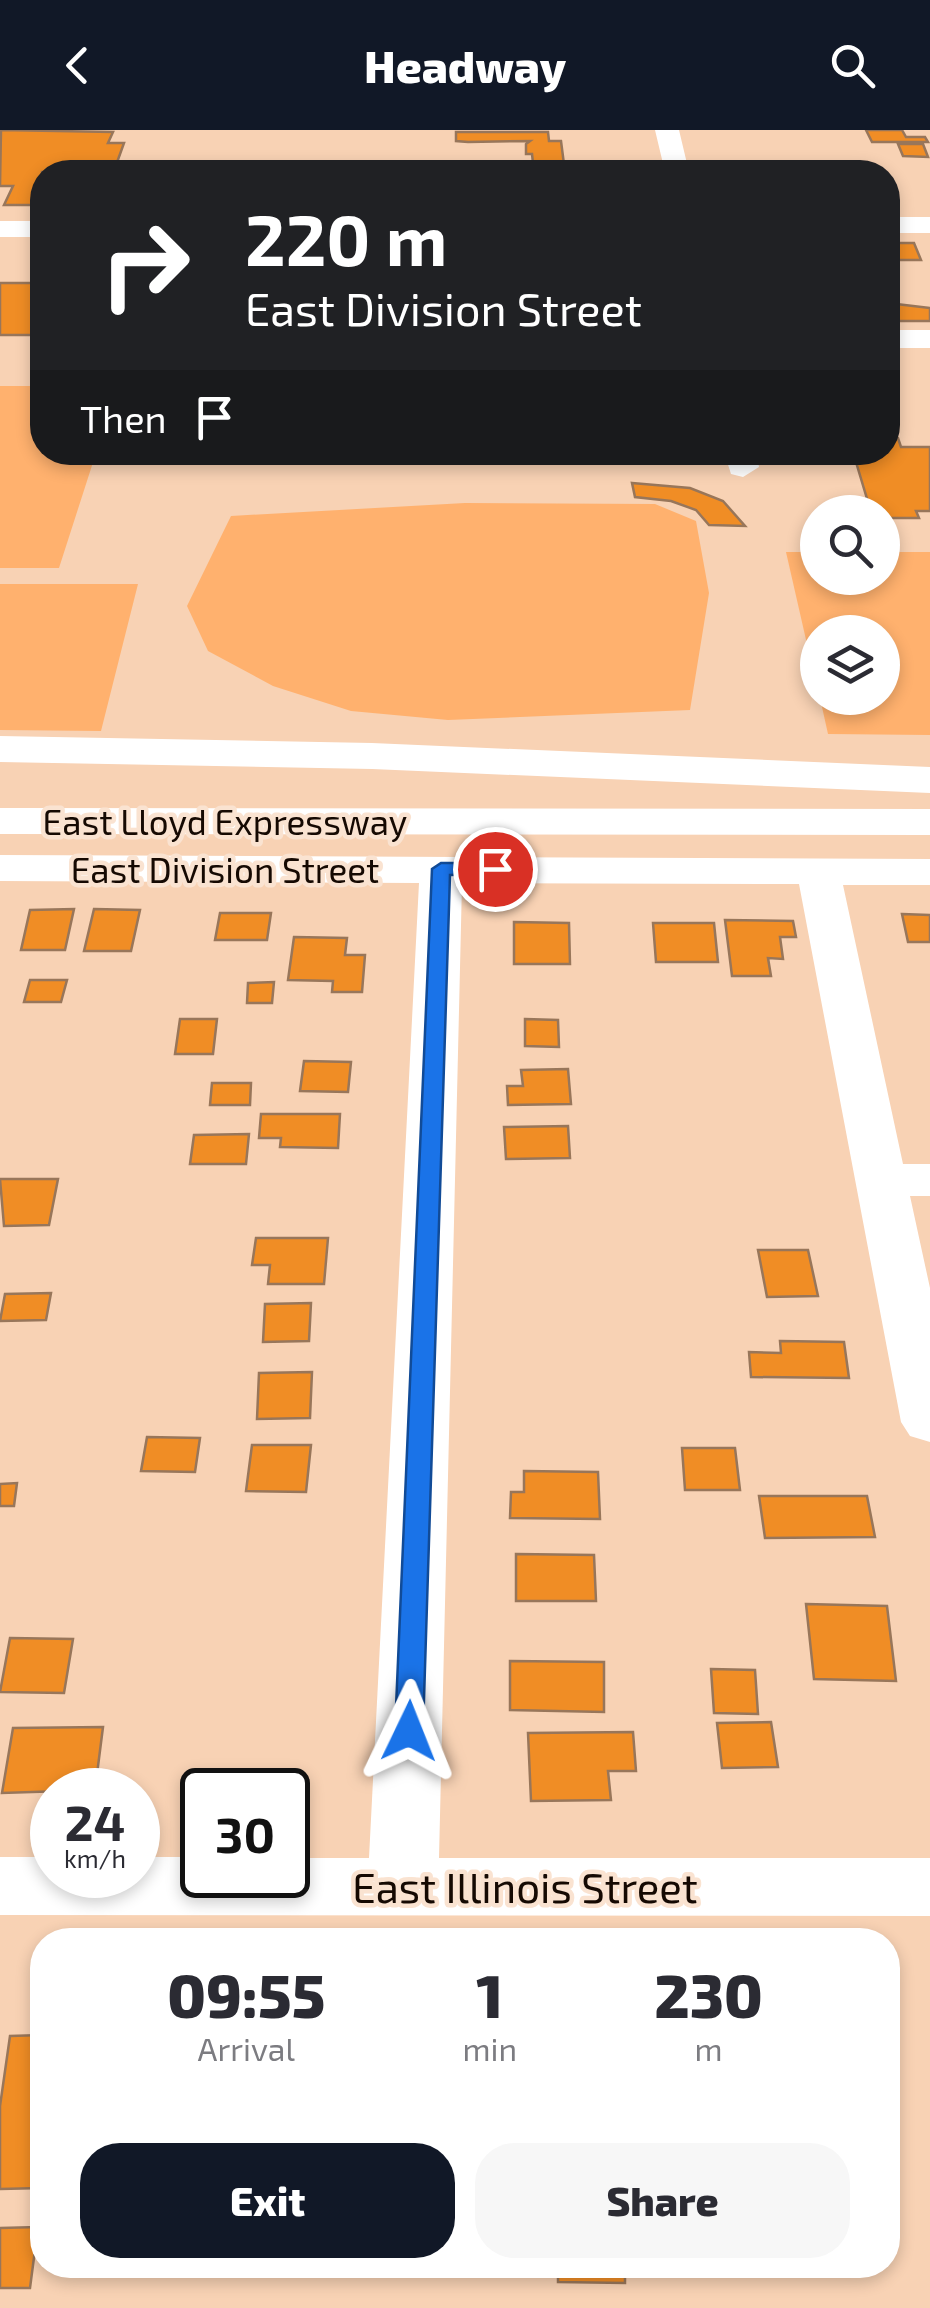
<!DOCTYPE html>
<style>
:root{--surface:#fff;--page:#f7f7f7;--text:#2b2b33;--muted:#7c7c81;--accent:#111827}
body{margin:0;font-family:"Exo 2",sans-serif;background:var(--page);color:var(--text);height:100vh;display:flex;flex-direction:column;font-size:38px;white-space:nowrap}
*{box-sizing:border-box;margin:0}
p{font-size:32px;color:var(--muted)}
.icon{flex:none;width:55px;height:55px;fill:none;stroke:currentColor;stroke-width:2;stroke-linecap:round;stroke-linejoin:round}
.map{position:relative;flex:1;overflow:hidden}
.panel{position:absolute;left:30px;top:1798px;width:870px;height:350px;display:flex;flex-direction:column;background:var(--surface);border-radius:40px;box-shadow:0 5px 15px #0003}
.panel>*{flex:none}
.banner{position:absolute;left:30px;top:30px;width:870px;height:305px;border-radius:40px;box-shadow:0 5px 15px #0003;background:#202124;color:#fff;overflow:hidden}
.buttons{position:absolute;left:800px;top:365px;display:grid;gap:20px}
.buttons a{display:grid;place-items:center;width:100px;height:100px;border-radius:50%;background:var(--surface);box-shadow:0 5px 15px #0003;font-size:50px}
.speed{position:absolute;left:30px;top:1638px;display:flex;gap:20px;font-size:50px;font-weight:700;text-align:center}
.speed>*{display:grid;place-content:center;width:130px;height:130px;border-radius:50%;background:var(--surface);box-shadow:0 5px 15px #0003;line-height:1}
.speed small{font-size:25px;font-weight:400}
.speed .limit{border:5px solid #111;border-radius:15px;background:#fff;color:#111}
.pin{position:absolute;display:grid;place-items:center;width:85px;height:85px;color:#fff;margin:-42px;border:5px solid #fff;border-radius:50%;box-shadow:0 2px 10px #0007}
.me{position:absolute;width:110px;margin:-55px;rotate:2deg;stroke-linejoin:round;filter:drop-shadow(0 0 8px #0008)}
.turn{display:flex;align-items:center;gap:35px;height:210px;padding:0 50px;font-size:45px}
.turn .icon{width:130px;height:130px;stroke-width:2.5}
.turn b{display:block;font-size:70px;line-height:85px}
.then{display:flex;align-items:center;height:95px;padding:0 50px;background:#0003;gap:20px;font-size:38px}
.eta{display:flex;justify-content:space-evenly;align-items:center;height:170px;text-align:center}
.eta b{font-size:60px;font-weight:800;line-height:70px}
.action{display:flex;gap:20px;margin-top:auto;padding:20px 50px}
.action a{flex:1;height:115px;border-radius:40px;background:var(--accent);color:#fff;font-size:40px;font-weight:800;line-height:115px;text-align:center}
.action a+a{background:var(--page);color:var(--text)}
header{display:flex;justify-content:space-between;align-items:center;height:130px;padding:0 50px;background:var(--accent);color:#fff;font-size:45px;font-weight:800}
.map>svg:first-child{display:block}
.green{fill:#ffb16e}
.building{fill:#f08d25;stroke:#98765a;stroke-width:2.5}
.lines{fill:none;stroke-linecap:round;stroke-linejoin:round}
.minor{fill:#fff;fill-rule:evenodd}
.highway{fill:#fff;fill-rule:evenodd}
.route{fill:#1a73e8;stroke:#114b97;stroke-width:2.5}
.labels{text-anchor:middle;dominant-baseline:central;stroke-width:9;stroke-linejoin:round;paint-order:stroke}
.street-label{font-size:35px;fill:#150902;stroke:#fae3d1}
.near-street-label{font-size:42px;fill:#150902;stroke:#fae3d1}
</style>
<header><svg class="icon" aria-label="back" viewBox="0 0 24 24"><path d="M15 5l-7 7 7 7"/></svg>Headway<svg class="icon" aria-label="search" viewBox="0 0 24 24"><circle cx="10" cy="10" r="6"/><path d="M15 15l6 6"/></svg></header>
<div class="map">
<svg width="930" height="2178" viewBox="0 0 930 2178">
<rect width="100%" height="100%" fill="#f8d2b4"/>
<path class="green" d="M0,256H42V322L96,323L59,438H0Z
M465,373L655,374L696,391L709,463L690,580L448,590L351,581L273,556L208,521L187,476L231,386Z
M786,422H817L818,448H882L883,422H930V605L828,604L820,568H882V502H818L817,558Z
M0,454H138L101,601L0,600Z"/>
<path class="building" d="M1,0L113,2L108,13H124L115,38H123L121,42H42V75H4L13,56H0Z
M866,0H902L906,7H925L928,12H872Z
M456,2H548L549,11H561L565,42H534L532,24H526V14L530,11L468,12L456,11Z
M898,14H923L928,27L903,26Z
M201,32H262L259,42H198Z
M331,32H382L381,42H330Z
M888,113H914L921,130H889Z
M0,153H42V205H0Z
M888,173L930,178V191H888Z
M888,308H898L901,317H930V381H916L919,388H882V382H871L853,322H888Z
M632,353L690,358L723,371L745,396L709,395L696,380L671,371L635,367Z
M74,779L65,820H21L30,780Z
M94,779L140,780L131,821H84Z
M220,783H271L267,810H215Z
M902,784L930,785V812H908Z
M725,790L793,791L796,807H780L783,829L768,828L771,846H732Z
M514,792L569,793L570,834H514Z
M653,793H714L718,832H656Z
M294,807L347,808L345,825H365L362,862H332L333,851L288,850Z
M30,850H67L61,872H24Z
M274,852L272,873H247L248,853Z
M180,889H217L213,924H175Z
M525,889L558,890L559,917L525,916Z
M304,931L351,932L348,962L300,961Z
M568,939L571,974L508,975L507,956H523L521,940Z
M212,953H251L250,975H210Z
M261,984H340L338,1018L280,1017L281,1008H259Z
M568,996L570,1028L506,1029L504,997Z
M249,1004L246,1034H190L194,1005Z
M0,1049H58L49,1095L4,1096Z
M256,1108H328L324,1154H268L270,1135H252Z
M758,1120H808L818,1166L767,1167Z
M51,1163L46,1190L0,1191L5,1164Z
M311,1173L309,1211L263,1212L265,1174Z
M780,1211L844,1212L849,1248L751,1247L749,1222L781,1223Z
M312,1242L310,1288L257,1289L259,1243Z
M147,1307L200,1308L195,1342L141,1341Z
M252,1315H311L306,1362L246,1361Z
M682,1318H735L740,1360H685Z
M524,1341L598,1342L600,1389L510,1388L511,1362H524Z
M17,1353L14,1376H0V1354Z
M759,1366H867L875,1407L765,1408Z
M516,1424L594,1425L596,1471H516Z
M806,1474L887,1476L896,1551L814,1549Z
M10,1508L73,1509L64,1563L0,1562Z
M510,1531L604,1532V1582L510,1580Z
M711,1539L755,1540L758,1584L714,1583Z
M771,1592L778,1637L722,1638L717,1593Z
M103,1597L95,1660L2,1663L13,1598Z
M633,1602L636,1641H608L611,1670L531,1671L528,1603Z
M42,1905V2058L0,2059V1976L10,1906Z
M38,2097L30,2158H0V2098Z
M558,2135H625V2153L558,2152Z"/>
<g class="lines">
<path class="minor" d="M655,0H679L689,42H665Z
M888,87H930V103H888Z
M0,91H42V107H0Z
M888,200H930V218H888Z
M724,322H756L759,337L743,347L731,344Z
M0,725L930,729V755H843L903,1034H930V1066H910L930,1158V1312L910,1306L901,1292L799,754L462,753L439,1728H930V1786L0,1785V1727H52V1745H138V1727H202V1745H288V1728H369L419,753L0,751Z"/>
<path class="highway" d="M0,606L372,613L930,637V663L372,639L0,632Z
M0,678L930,679V705L0,704Z"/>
</g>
<path class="route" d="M441,733H495L504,739L495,744L450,745L423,1601L419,1609H399L395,1601L432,739Z"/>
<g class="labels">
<g class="street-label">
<text x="225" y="691">East Lloyd Expressway</text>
<text x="225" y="739">East Division Street</text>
</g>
<g class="near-street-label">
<text x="525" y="1756">East Illinois Street</text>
</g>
</g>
</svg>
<div class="buttons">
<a><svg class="icon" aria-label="search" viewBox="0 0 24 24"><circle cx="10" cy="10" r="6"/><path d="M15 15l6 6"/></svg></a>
<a><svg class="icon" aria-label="layers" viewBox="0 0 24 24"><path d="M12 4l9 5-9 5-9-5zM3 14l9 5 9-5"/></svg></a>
</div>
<div class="speed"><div>24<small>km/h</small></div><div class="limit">30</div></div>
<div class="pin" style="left:495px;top:739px;background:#d93025"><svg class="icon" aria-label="arrive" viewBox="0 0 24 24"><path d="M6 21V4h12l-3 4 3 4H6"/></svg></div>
<svg class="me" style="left:409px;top:1601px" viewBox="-20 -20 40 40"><path d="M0-17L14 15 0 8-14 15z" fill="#1a73e8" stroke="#fff" stroke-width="4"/></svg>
<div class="banner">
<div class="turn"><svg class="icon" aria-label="right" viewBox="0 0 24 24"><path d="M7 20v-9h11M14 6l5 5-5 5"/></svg><div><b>220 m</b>East Division Street</div></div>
<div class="then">Then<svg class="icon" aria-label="arrive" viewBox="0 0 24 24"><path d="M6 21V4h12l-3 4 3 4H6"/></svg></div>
</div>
<section class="panel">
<div class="eta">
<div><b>09:55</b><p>Arrival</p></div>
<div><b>1</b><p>min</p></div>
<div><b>230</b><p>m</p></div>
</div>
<div class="action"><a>Exit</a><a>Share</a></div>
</section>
</div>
